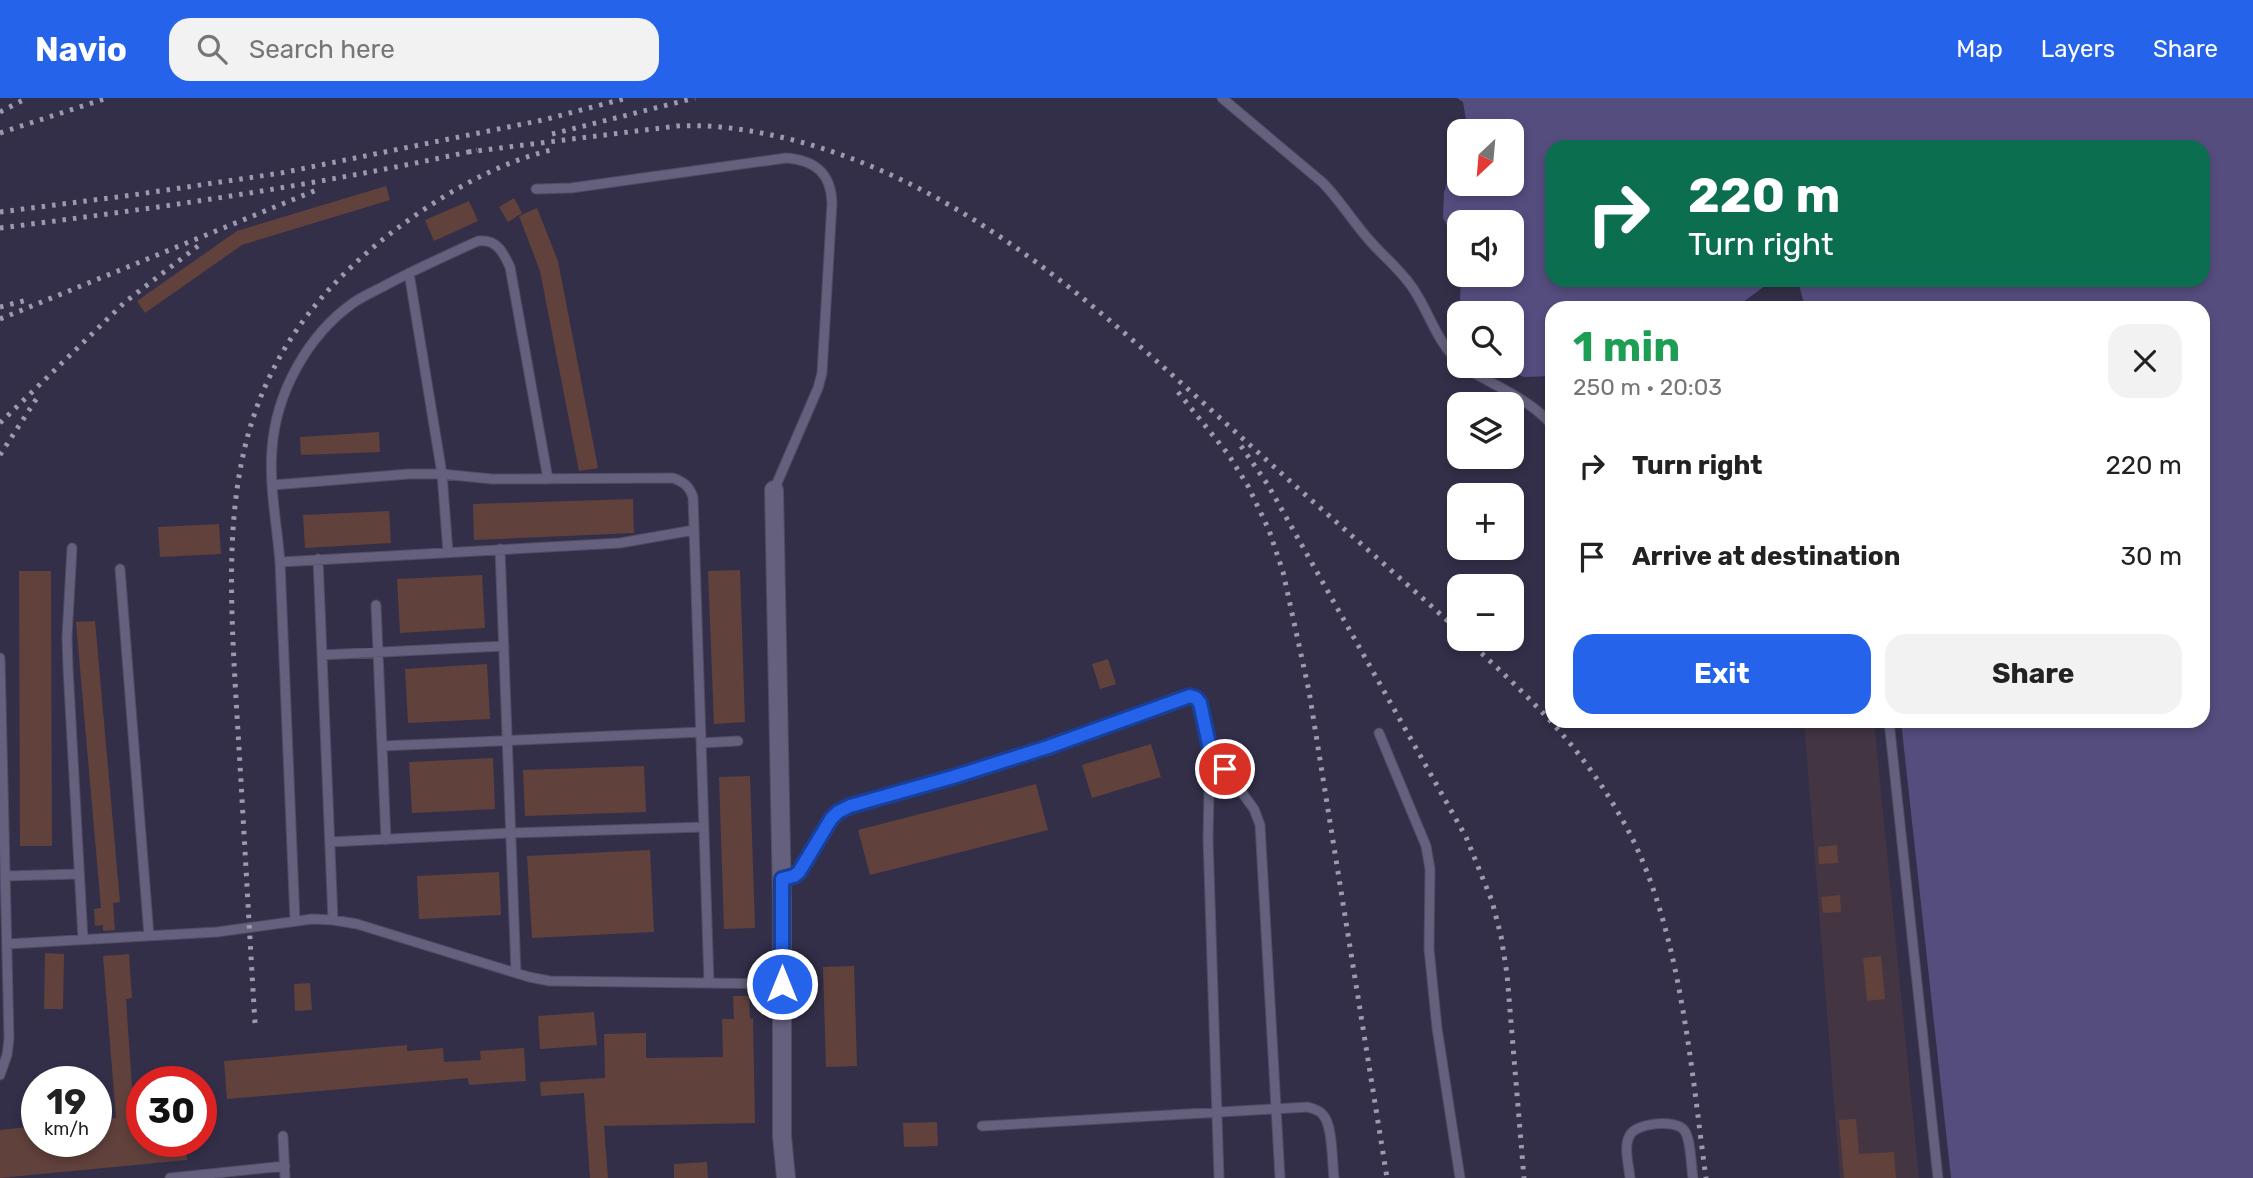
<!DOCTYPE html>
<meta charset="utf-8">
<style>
:root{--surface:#fff;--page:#f2f2f2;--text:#222;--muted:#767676;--accent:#2563eb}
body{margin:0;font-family:Rubik,sans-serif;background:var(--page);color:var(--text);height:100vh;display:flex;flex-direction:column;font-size:26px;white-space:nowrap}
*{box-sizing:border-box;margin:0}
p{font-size:23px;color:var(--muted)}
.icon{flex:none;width:38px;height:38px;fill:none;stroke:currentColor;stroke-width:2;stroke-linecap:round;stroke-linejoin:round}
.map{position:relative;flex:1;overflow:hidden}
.drawer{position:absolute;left:1545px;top:203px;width:665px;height:427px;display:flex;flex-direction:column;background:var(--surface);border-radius:21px;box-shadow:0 4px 10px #0003}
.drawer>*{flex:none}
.top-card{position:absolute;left:1545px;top:42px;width:665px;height:147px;border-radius:21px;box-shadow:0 4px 10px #0003;background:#0b6e4f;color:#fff;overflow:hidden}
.needle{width:46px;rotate:206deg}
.controls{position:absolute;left:1447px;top:21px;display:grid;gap:14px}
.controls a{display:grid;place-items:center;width:77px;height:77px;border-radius:14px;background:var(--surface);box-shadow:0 4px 10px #0003;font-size:35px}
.speed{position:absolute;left:21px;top:968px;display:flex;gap:14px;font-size:35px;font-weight:700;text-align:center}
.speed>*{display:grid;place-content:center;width:91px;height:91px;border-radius:50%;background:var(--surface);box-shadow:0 4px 10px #0003;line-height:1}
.speed small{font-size:18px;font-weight:400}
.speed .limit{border:10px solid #d22;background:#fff;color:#111}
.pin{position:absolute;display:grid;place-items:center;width:60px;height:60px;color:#fff;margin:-30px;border:4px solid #fff;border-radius:50%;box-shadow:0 2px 7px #0007}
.me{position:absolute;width:77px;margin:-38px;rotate:0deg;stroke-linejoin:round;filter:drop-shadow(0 0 5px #0008)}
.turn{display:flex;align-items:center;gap:24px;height:147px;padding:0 28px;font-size:32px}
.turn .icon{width:91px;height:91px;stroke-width:2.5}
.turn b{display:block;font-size:49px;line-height:60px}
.round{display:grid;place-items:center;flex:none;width:74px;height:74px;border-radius:21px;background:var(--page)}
.summary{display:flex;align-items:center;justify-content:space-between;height:119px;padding:0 28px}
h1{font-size:42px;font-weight:700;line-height:52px;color:#1e9e55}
.action{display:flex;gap:14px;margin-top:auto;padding:14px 28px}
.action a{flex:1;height:80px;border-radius:21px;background:var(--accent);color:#fff;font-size:28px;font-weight:700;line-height:80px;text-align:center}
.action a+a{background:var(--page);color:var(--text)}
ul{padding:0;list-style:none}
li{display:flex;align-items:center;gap:21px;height:91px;padding:0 28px}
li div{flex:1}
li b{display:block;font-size:26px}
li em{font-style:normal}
header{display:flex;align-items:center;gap:42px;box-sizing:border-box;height:98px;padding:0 35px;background:var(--accent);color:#fff}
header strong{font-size:33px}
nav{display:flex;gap:38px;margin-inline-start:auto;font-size:24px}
.search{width:490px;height:63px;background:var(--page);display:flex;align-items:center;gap:18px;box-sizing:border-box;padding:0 24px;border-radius:21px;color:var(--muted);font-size:26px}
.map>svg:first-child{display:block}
.industrial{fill:#443543}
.green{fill:#564d7f}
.building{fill:#61413c}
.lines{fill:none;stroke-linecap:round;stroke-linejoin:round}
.service-casing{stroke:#4f4b61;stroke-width:11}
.minor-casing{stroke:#4f4b61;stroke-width:20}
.service{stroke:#64607d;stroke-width:9}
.minor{stroke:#64607d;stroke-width:18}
.rail{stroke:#9c9aad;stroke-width:5;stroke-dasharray:3.5 7;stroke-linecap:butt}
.route-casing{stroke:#184099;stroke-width:18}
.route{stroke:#2563eb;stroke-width:12}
</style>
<header>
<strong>Navio</strong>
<div class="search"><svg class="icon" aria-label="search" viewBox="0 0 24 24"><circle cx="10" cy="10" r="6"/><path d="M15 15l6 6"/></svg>Search here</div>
<nav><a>Map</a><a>Layers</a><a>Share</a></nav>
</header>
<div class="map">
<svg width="2253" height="1080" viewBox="0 0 2253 1080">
<rect width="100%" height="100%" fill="#332f49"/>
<path class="industrial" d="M1804,623H1874L1919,1080H1840Z"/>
<path class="green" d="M1457,0H2253V1080H1951L1901,623H2203V210H1805L1798,182H2203V49H1552V182H1773L1735,210H1552V278L1524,279L1498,268H1512V215H1462L1460,202L1461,177H1512V124H1460L1459,149L1443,120L1444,94L1459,51L1460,86H1512V33H1465L1467,28L1463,4Z"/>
<path class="building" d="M386,88L390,102L242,147L145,215L137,203L237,133Z
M514,100L522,115L508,124L499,109Z
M469,103L478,123L434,143L425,122Z
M537,110L558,163L598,370L579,373L540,173L519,118Z
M379,334L380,354L301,357L300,339Z
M633,401L634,435L474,442L473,406Z
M389,413L391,445L305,450L303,417Z
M219,426L221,456L160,459L158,429Z
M740,472L745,624L714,626L708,473Z
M19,473H51L52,748H20Z
M482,477L485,530L400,535L397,481Z
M95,523L120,804L113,805L115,832L103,833V827L95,828L94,811L101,810L76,524Z
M1108,561L1116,586L1100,591L1092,566Z
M487,566L490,621L408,625L405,571Z
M1151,646L1161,679L1092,700L1082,667Z
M493,660L495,711L412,715L409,664Z
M644,668L646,714L525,718L523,672Z
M750,678L755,830L724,831L719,679Z
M1036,686L1048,732L870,777L858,732Z
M1837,747L1838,765L1819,766L1818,749Z
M650,752L654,834L532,840L527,758Z
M499,774L501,817L419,821L417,778Z
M1840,797L1841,814L1823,815L1821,799Z
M45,855L64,856L63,911H44Z
M129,856L132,900L126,901L134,1018L142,1017V1043H185L187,1062L0,1080V1032L37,1028V1043H96V1022L116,1020L103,858Z
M1881,858L1885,901L1867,903L1863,860Z
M854,868L857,968L826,969L823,869Z
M310,885L312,912L295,913L294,886Z
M733,898H749L750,921L753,920L755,1025L604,1028L608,1080H590L584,995L541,998L540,984L605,980L604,936L646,935V960L723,959L722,921H734Z
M594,914L597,947L540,951L538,918Z
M407,947V953L443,950L444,964L481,962L480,953L524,950L526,983L469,987L468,980L227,1001L224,963Z
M1856,1021L1859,1056L1894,1054L1896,1080H1844L1839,1022Z
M937,1024L938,1048L904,1049L903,1025Z
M707,1064L708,1080H674V1066Z"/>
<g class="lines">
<defs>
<path id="service" d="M1222,0L1322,84C1340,102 1353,124 1370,143C1385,160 1402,173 1414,192C1431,218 1436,243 1460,265
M536,91L571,90L786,60C816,62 831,76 832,105L822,275L818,290L774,392
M409,175L442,376L448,454
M1462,268C1491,286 1530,301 1552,327
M273,387L409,376H442L492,381L673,380C684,384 689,388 693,399L709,885
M72,450L67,539L68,570L83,841
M500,451L516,875
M318,461L333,822
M280,464C277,427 269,388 272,351C276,295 307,238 353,205C363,198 375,193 386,187C416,171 447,157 478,143C497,141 503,154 510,169L548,381
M120,471L149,838
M376,507L386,742
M322,557L504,548
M0,560L9,941L7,957L0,977
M1889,623L1938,1080
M1379,635L1426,748L1430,771L1429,851L1437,930L1460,1080
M701,645L738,643
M382,648L701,634
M1210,651L1208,740L1219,1080
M330,744L511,735L704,729
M5,778L79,776
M782,781L794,778L798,774L831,721L838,714L850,707L953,679L1048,649L1185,599L1196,600L1200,605L1210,651L1254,711L1260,727L1280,1080
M295,823L280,464L620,445L694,432
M7,846L217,834L312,821L333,822L357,826L529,879L550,883L782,886
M982,1028L1308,1009C1313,1011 1320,1012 1323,1017C1333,1027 1332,1065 1334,1080
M283,1038L285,1080
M170,1080L285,1068
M1630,1080C1629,1068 1623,1048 1630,1037C1636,1025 1675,1021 1684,1032C1691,1040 1691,1069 1693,1080"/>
<path id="minor" d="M774,392L782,802V1038L786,1080"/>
</defs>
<use href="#service" class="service-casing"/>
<use href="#minor" class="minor-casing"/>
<use href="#service" class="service"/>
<use href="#minor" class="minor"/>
<path class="rail" d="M0,14L27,0
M0,35L107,0
M552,36L695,0
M468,54L677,28C719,26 757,33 797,43C978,91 1115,226 1250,347C1319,410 1391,471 1460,534
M0,114L133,97L281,75L543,22L627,0
M0,130C160,110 319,87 477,52
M0,209L27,202
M0,221L319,91
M1178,294L1228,356L1248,388L1269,432L1283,474L1309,593L1387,1080
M0,325L125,204L198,148
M1241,348L1268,387L1466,739L1492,803L1501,838L1507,876L1524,1080
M0,357L37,300
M1466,541C1526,596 1578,644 1619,716C1680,818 1690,964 1706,1080
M255,925C249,828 244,731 238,634C226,429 211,274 391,135C440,98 495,65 555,51"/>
</g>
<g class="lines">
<defs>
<path id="route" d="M782,886V781L794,778L799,774L831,721L838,714L850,708L953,679L1048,649L1190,598L1196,600L1200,605L1210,651L1225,671"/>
</defs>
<use href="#route" class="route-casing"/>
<use href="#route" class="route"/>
</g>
</svg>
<div class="controls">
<a><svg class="needle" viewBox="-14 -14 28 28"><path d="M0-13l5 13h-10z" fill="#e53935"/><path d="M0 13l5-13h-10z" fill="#767676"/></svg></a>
<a><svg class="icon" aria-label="sound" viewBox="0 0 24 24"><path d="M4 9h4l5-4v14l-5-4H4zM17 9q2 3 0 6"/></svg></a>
<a><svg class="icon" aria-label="search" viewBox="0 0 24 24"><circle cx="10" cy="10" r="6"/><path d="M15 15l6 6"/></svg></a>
<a><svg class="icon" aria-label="layers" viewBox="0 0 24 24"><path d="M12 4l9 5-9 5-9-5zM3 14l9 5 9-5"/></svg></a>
<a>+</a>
<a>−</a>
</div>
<div class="speed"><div>19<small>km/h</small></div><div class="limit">30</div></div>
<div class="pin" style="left:1225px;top:671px;background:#d93025"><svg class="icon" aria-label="arrive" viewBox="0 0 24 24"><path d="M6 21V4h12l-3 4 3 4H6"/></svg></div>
<svg class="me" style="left:782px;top:886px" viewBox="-20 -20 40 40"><circle r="17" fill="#2563eb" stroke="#fff" stroke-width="3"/><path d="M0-11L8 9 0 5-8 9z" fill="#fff"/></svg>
<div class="top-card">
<div class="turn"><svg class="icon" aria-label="right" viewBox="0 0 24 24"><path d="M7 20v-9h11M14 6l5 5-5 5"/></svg><div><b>220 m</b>Turn right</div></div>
</div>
<section class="drawer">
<div class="summary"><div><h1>1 min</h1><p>250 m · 20:03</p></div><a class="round"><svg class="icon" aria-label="close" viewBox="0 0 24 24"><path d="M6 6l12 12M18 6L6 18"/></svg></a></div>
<ul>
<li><svg class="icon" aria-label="right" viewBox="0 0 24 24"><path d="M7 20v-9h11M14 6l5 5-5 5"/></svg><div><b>Turn right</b></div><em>220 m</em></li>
<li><svg class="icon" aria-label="arrive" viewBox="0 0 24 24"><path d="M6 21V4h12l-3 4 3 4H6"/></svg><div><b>Arrive at destination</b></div><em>30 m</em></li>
</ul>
<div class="action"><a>Exit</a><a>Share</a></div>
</section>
</div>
